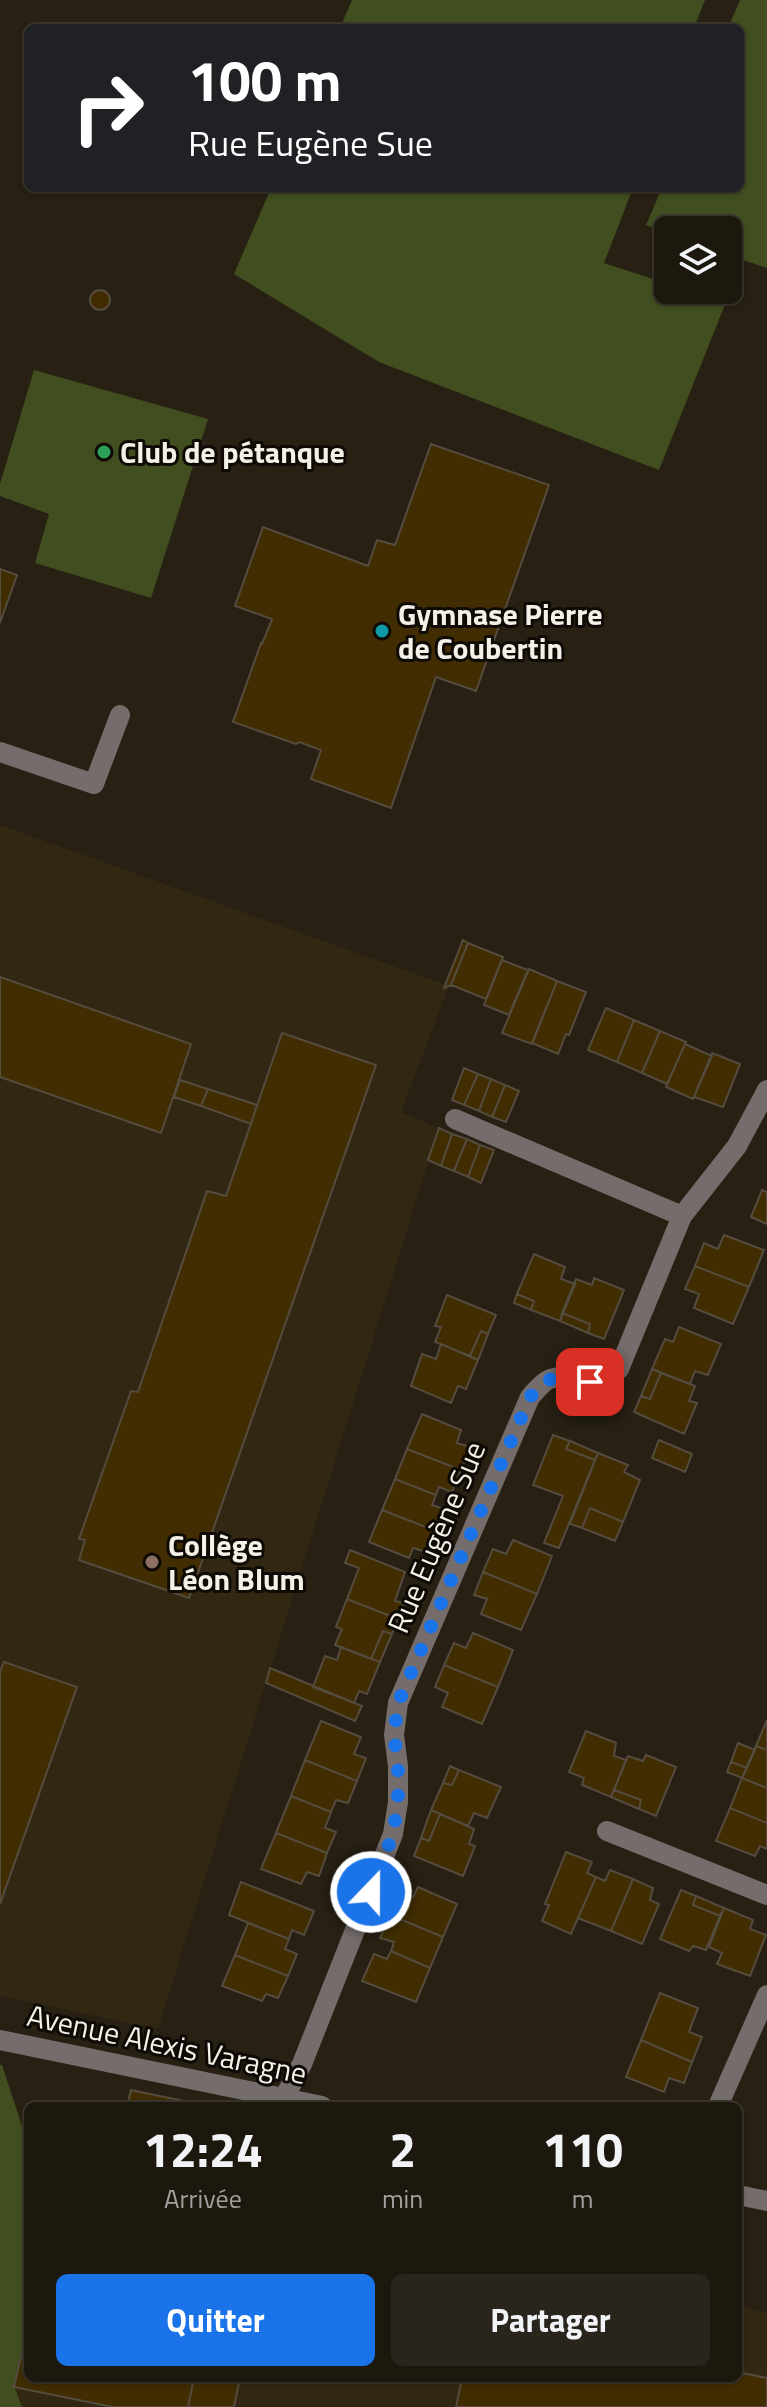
<!DOCTYPE html>
<html lang="fr">
<meta charset="utf-8">
<style>
:root{--surface:#1d180e;--page:#2a251c;--text:#f1f3f6;--muted:#a0a09e;--line:#3b372e;--accent:#1a73e8}
body{margin:0;font-family:"Titillium Web",sans-serif;background:var(--page);color:var(--text);height:100vh;display:flex;flex-direction:column;font-size:30px;white-space:nowrap}
*{box-sizing:border-box;margin:0}
p{font-size:26px;color:var(--muted)}
.icon{flex:none;width:44px;height:44px;fill:none;stroke:currentColor;stroke-width:2;stroke-linecap:round;stroke-linejoin:round}
.map{position:relative;flex:1;overflow:hidden}
.side{position:absolute;left:24px;top:2102px;width:718px;height:280px;display:flex;flex-direction:column;background:var(--surface);border-radius:12px;box-shadow:0 2px 6px #0004,0 0 0 2px var(--line)}
.side>*{flex:none}
.hud{position:absolute;left:24px;top:24px;width:720px;height:168px;border-radius:12px;box-shadow:0 2px 6px #0004,0 0 0 2px var(--line);background:#202124;color:#fff;overflow:hidden}
.tools{position:absolute;left:654px;top:216px;display:grid;gap:16px}
.tools a{display:grid;place-items:center;width:88px;height:88px;border-radius:12px;background:var(--surface);box-shadow:0 2px 6px #0004,0 0 0 2px var(--line);font-size:40px}
.pin{position:absolute;display:grid;place-items:center;width:68px;height:68px;color:#fff;margin:-34px;border-radius:16px;box-shadow:0 4px 12px #0006}
.me{position:absolute;width:88px;margin:-44px;rotate:22deg;stroke-linejoin:round;filter:drop-shadow(0 0 6px #0008)}
.turn{display:flex;align-items:center;gap:28px;height:168px;padding:0 32px;font-size:36px}
.turn .icon{width:104px;height:104px;stroke-width:2.5}
.turn b{display:block;font-size:56px;line-height:68px}
.eta{display:flex;justify-content:space-evenly;align-items:center;height:136px;text-align:center}
.eta b{font-size:48px;font-weight:700;line-height:56px}
.primary-button{display:flex;gap:16px;margin-top:auto;padding:16px 32px}
.primary-button a{flex:1;height:92px;border-radius:12px;background:var(--accent);color:#fff;font-size:32px;font-weight:700;line-height:92px;text-align:center}
.primary-button a+a{background:var(--page);color:var(--text)}
.map>svg:first-child{display:block}
.built{fill:#312713}
.green{fill:#414e1f}
.building{fill:#412d01;stroke:#544c3e;stroke-width:2}
.lines{fill:none;stroke-linecap:round;stroke-linejoin:round}
.minor{stroke:#756c6c;stroke-width:20}
.route{stroke:#1a73e8;stroke-width:14;stroke-dasharray:0 25.2}
.leisure-dot{fill:#2e9e5b;stroke:#0e0a06;stroke-width:3}
.culture-dot{fill:#0f9aa8;stroke:#0e0a06;stroke-width:3}
.education-dot{fill:#8d6e63;stroke:#0e0a06;stroke-width:3}
.labels{text-anchor:middle;dominant-baseline:central;stroke-width:6;stroke-linejoin:round;paint-order:stroke}
.poi-label{font-size:30px;font-weight:bold;fill:#f6f1e8;stroke:#0e0a06;text-anchor:start}
.street-label{font-size:30px;fill:#f6f1e8;stroke:#0e0a06}
</style>
<div class="map">
<svg width="767" height="2407" viewBox="0 0 767 2407">
<rect width="100%" height="100%" fill="#272013"/>
<path class="built" d="M0,825L449,986L401,1112L439,1128L158,2029L0,1996Z
M738,2305L767,2313V2407H234L240,2378H738Z
M14,2387L112,2407H22Z"/>
<path class="green" d="M352,0H705L694,28H340Z
M740,0H767V268L728,255V230H668V233L646,225L662,188H740V28H728Z
M271,188H633L604,263L668,284V290H688L726,302L659,470L379,362L234,274Z
M34,370L208,419L151,598L35,563L49,514L0,496V484Z
M0,2065H2L28,2144V2327L14,2386L22,2407H0Z"/>
<path class="building" d="M90 300a10 10 0 1 1 20 0a10 10 0 1 1-20 0Z
M431,444L549,485L476,691L436,677L391,808L311,779L321,750L299,742L296,744L233,722L261,643L262,644L272,619L235,606L263,527L368,566L377,540L395,545Z
M0,569L17,575L0,623Z
M463,940L468,943L451,985L444,988Z
M468,943L503,957L486,999L451,985Z
M502,960L528,970L509,1015L484,1005Z
M529,969L557,981L532,1044L502,1033Z
M0,977L191,1044L161,1133L0,1077Z
M557,981L586,992L569,1035L566,1034L558,1054L532,1043Z
M606,1008L634,1020L617,1062L588,1050Z
M634,1020L660,1031L642,1073L617,1062Z
M660,1031L686,1042L667,1084L642,1073Z
M282,1033L376,1065L189,1598L79,1560L85,1540L79,1539L131,1391L138,1392L207,1191L226,1196Z
M685,1044L712,1056L693,1099L666,1087Z
M712,1053L740,1064L723,1107L694,1097Z
M464,1068L478,1074L464,1105L452,1100Z
M478,1074L491,1079L479,1111L464,1105Z
M491,1079L505,1085L492,1117L479,1111Z
M180,1080L208,1089L201,1106L174,1097Z
M505,1085L519,1091L506,1122L492,1117Z
M208,1089L257,1105L251,1124L201,1106Z
M439,1128L452,1134L441,1166L428,1160Z
M452,1134L467,1139L454,1171L441,1166Z
M467,1139L480,1145L468,1177L454,1171Z
M480,1145L494,1150L481,1183L468,1177Z
M762,1190L767,1192V1224L751,1217Z
M724,1235L764,1250L749,1287L695,1266L704,1243L718,1249Z
M534,1254L565,1267L561,1279L575,1284L560,1321L531,1310L534,1301L517,1294Z
M695,1266L749,1287L733,1324L694,1308L699,1294L685,1289Z
M594,1278L624,1290L604,1339L588,1333L590,1324L562,1313L576,1279L592,1285Z
M517,1294L534,1301L531,1310L514,1303Z
M447,1295L496,1315L488,1334L481,1331L470,1356L435,1342L441,1327L435,1326Z
M562,1313L590,1324L588,1333L560,1321Z
M679,1327L721,1344L708,1375L695,1371L690,1384L652,1369L665,1339L673,1342Z
M481,1331L488,1334L478,1360L470,1356Z
M441,1344L478,1360L466,1389L458,1386L451,1403L411,1386L422,1354L436,1359Z
M652,1369L661,1373L650,1399L641,1396Z
M661,1373L695,1386L689,1401L697,1403L684,1434L634,1412L641,1396L650,1399Z
M422,1414L461,1430L457,1443L470,1447L461,1470L407,1449Z
M553,1435L570,1441L566,1449L595,1460L559,1548L544,1543L563,1496L533,1485Z
M659,1440L692,1454L685,1472L652,1458Z
M570,1441L598,1453L595,1460L566,1449Z
M407,1449L461,1470L452,1492L439,1487L436,1495L395,1479Z
M598,1453L628,1465L624,1472L640,1480L623,1522L590,1508L582,1528L570,1524Z
M395,1479L436,1495L432,1505L444,1509L436,1531L382,1510Z
M590,1508L623,1522L615,1541L582,1528Z
M382,1510L436,1531L427,1552L413,1548L409,1558L369,1542Z
M513,1540L552,1556L537,1594L483,1572L493,1549L506,1554Z
M350,1550L405,1572L395,1601L404,1603L398,1619L347,1599L359,1568L345,1563Z
M483,1572L537,1594L521,1630L481,1614L487,1599L474,1595Z
M347,1599L398,1619L392,1634L383,1631L371,1659L335,1645L342,1629L336,1627Z
M383,1631L392,1634L380,1662L371,1659Z
M473,1633L513,1650L498,1687L444,1665L454,1643L466,1648Z
M341,1647L380,1662L367,1694L359,1691L354,1703L313,1687L325,1656L337,1660Z
M4,1662L77,1687L0,1904V1672Z
M444,1665L498,1687L482,1724L442,1707L448,1693L435,1687Z
M270,1668L362,1706L355,1721L266,1683Z
M767,1720V1750L756,1746Z
M321,1721L361,1737L354,1754L366,1758L357,1781L305,1760Z
M586,1731L616,1743L614,1756L626,1760L611,1797L582,1785L584,1778L569,1772Z
M738,1743L755,1750L747,1768L731,1762Z
M756,1746L767,1750V1788L742,1778Z
M646,1755L676,1767L656,1816L639,1809L641,1800L614,1790L628,1756L643,1761Z
M305,1760L357,1781L348,1803L336,1800L331,1812L291,1796Z
M731,1762L747,1768L742,1778L727,1772Z
M450,1766L459,1770L452,1785L443,1783Z
M459,1770L501,1787L487,1818L474,1813L468,1826L431,1810L443,1783L452,1785Z
M742,1778L767,1788V1823L730,1808Z
M614,1790L641,1800L639,1809L611,1797Z
M291,1796L331,1812L325,1828L336,1832L327,1853L276,1833Z
M730,1808L767,1823V1849L760,1846L755,1856L716,1841Z
M431,1810L440,1814L429,1841L421,1838Z
M440,1814L474,1829L469,1844L475,1846L463,1876L414,1856L421,1838L429,1841Z
M276,1833L327,1853L319,1876L307,1872L301,1884L261,1869Z
M566,1852L592,1862L587,1873L596,1877L571,1934L542,1921L549,1905L545,1904Z
M610,1870L633,1879L611,1931L578,1918L596,1877L605,1881Z
M633,1879L653,1888L650,1900L659,1904L642,1944L611,1931Z
M241,1882L314,1911L304,1935L292,1930L289,1939L229,1915Z
M418,1887L457,1904L443,1937L390,1915L399,1892L413,1897Z
M681,1890L696,1896L693,1905L720,1916L706,1950L693,1946L689,1951L660,1939Z
M696,1896L724,1908L720,1916L693,1905Z
M724,1908L753,1920L750,1929L766,1935L750,1976L717,1964L722,1953L709,1947Z
M390,1915L443,1937L430,1968L391,1951L394,1942L380,1938Z
M248,1923L289,1939L285,1949L297,1954L288,1976L235,1955Z
M391,1951L430,1968L416,2002L362,1981L374,1954L387,1959Z
M235,1955L288,1976L278,1998L266,1994L262,2001L222,1986Z
M660,1993L698,2008L689,2032L702,2037L692,2062L641,2040Z
M641,2040L692,2062L684,2083L669,2078L664,2092L626,2077Z
M131,2090L208,2106H127Z
M28,2327V2378H194L188,2407H113L14,2387Z
M738,2372L767,2378V2407H456L462,2378H738Z
M194,2378H240L234,2407H188Z"/>
<g class="lines">
<path class="minor" d="M0,752L94,784L120,715
M455,1119L682,1216
M607,1831L767,1895
M0,2040L322,2106
M284,2098L302,2064L393,1834L398,1802V1766L394,1735L398,1703L530,1397C536,1391 542,1382 550,1379C579,1370 590,1396 619,1369L682,1216L737,1146L767,1090
M718,2106L767,1995
M738,2195L767,2201"/>
</g>
<g class="lines">
<path class="route" d="M371,1892L393,1834L398,1802V1766L394,1735L398,1703L530,1397L547,1380L565,1377L590,1382"/>
</g>
<circle class="leisure-dot" cx="104" cy="452" r="8"/>
<circle class="culture-dot" cx="382" cy="631" r="8"/>
<circle class="education-dot" cx="152" cy="1562" r="8"/>
<g class="labels">
<g class="poi-label">
<text x="120" y="452">Club de pétanque</text>
<text x="398" y="614">Gymnase Pierre<tspan x="398" dy="34">de Coubertin</tspan></text>
<text x="168" y="1545">Collège<tspan x="168" dy="34">Léon Blum</tspan></text>
</g>
<g class="street-label">
<text transform="translate(436 1537) rotate(-67)">Rue Eugène Sue</text>
<text transform="translate(167 2044) rotate(12)">Avenue Alexis Varagne</text>
</g>
</g>
</svg>
<div class="tools">
<a><svg class="icon" aria-label="layers" viewBox="0 0 24 24"><path d="M12 4l9 5-9 5-9-5zM3 14l9 5 9-5"/></svg></a>
</div>
<div class="pin" style="left:590px;top:1382px;background:#d93025"><svg class="icon" aria-label="arrive" viewBox="0 0 24 24"><path d="M6 21V4h12l-3 4 3 4H6"/></svg></div>
<svg class="me" style="left:371px;top:1892px" viewBox="-20 -20 40 40"><circle r="17" fill="#1a73e8" stroke="#fff" stroke-width="3"/><path d="M0-11L8 9 0 5-8 9z" fill="#fff"/></svg>
<div class="hud">
<div class="turn"><svg class="icon" aria-label="right" viewBox="0 0 24 24"><path d="M7 20v-9h11M14 6l5 5-5 5"/></svg><div><b>100 m</b>Rue Eugène Sue</div></div>
</div>
<section class="side">
<div class="eta">
<div><b>12:24</b><p>Arrivée</p></div>
<div><b>2</b><p>min</p></div>
<div><b>110</b><p>m</p></div>
</div>
<div class="primary-button"><a>Quitter</a><a>Partager</a></div>
</section>
</div>
